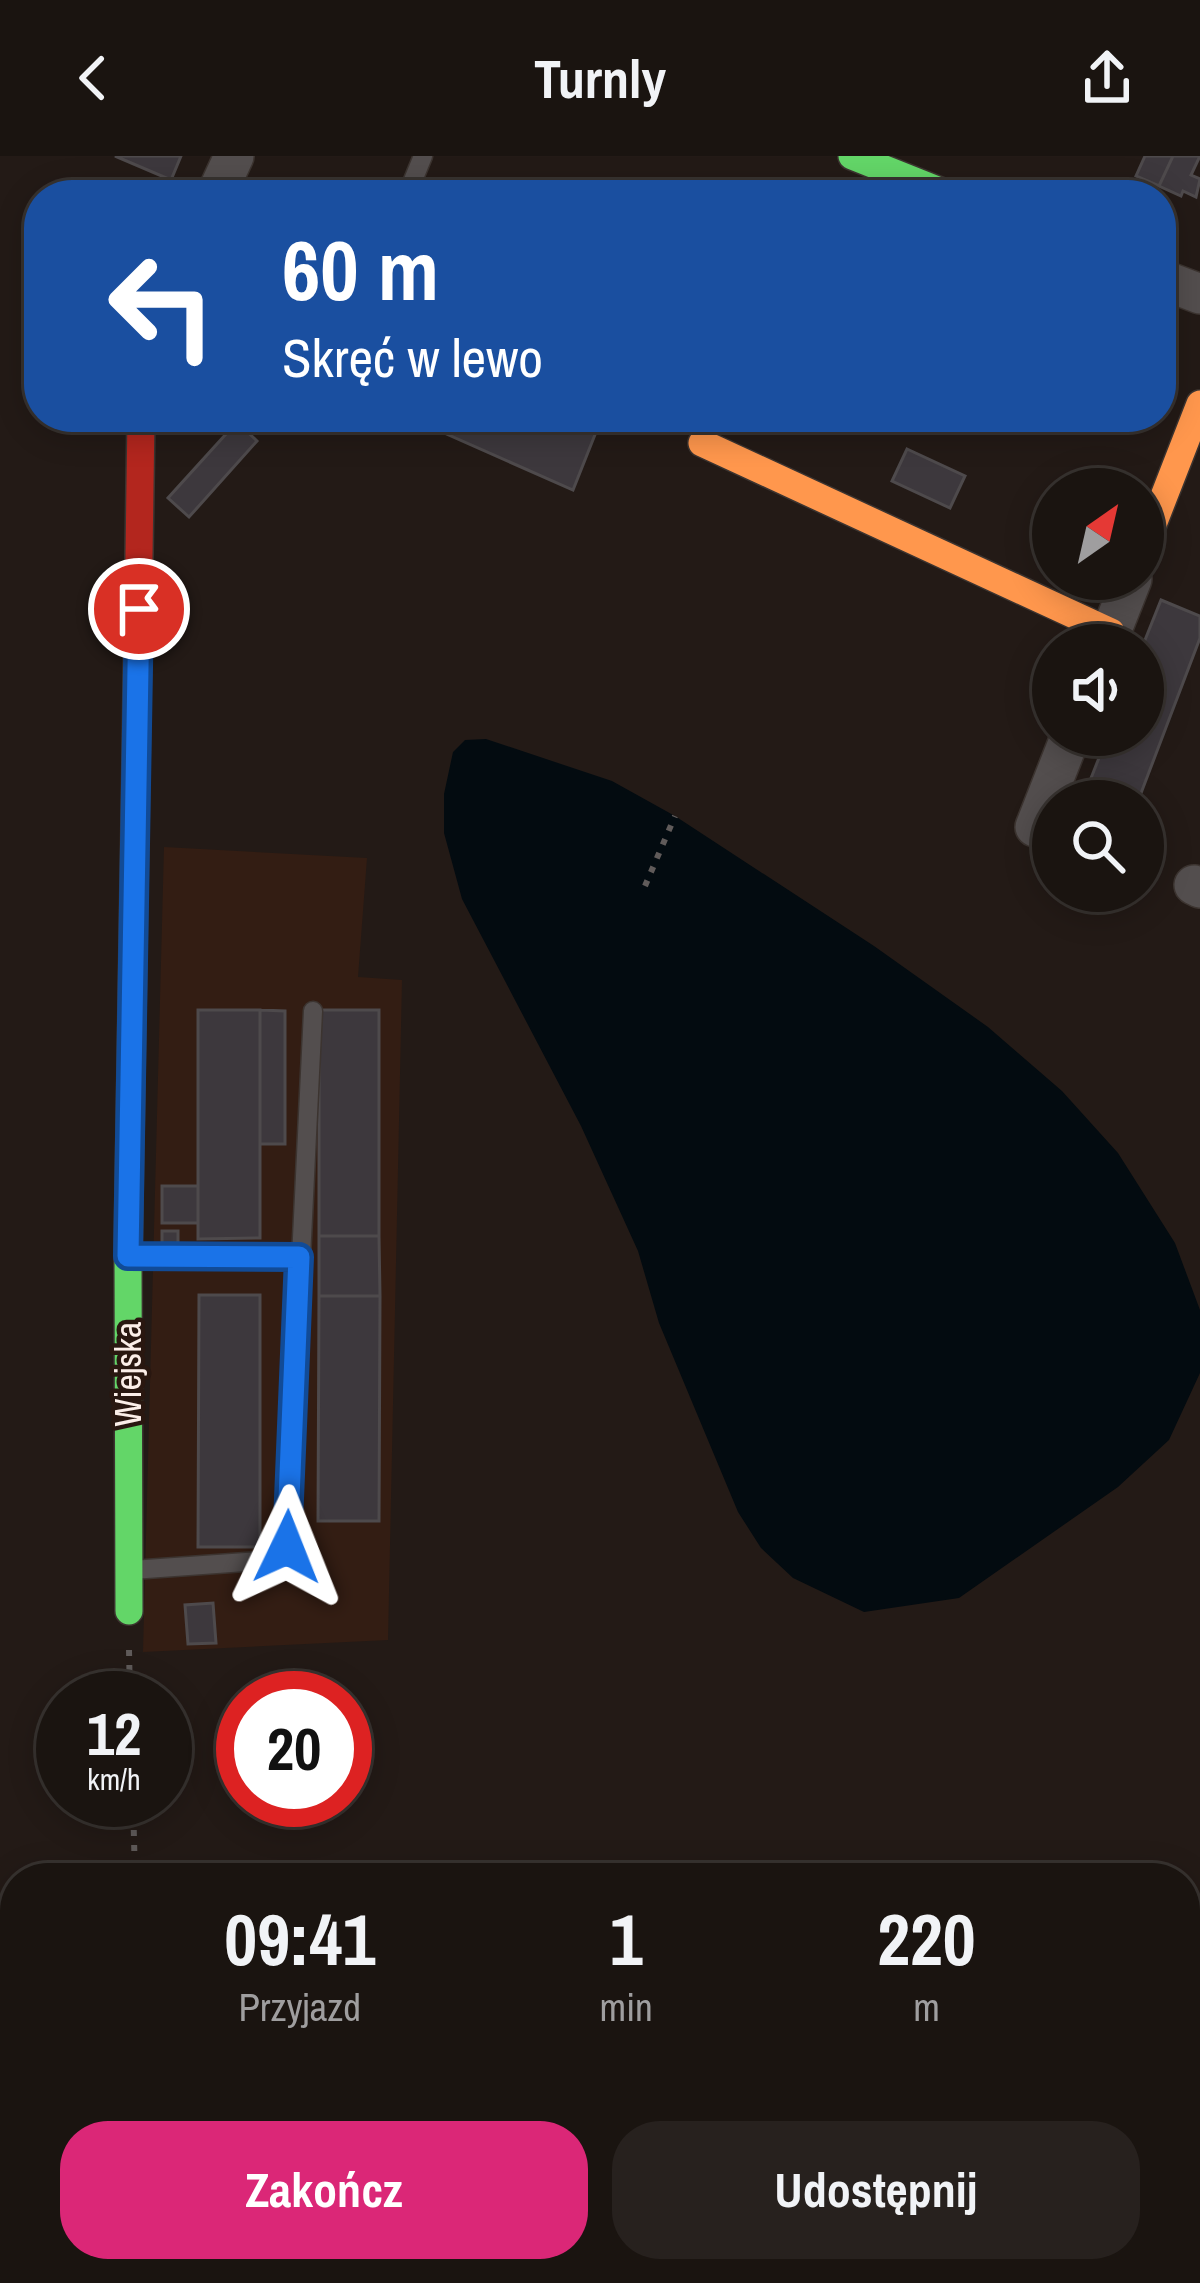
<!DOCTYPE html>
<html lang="pl">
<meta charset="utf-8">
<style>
:root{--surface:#1a1410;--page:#27211e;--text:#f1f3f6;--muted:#9f9e9f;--line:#383330;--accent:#db2777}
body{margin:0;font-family:"Archivo Narrow",sans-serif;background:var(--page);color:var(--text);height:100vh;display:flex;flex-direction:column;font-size:45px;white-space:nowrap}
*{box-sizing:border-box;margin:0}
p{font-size:39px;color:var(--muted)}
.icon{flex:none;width:66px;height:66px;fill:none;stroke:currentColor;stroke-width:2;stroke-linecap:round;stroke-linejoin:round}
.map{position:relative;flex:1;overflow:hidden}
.sheet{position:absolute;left:0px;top:1707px;width:1200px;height:420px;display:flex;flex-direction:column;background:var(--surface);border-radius:48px 48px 0 0;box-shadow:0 6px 30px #0003,0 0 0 3px var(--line)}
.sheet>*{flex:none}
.hud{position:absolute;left:24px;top:24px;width:1152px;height:252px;border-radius:48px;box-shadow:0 6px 30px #0003,0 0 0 3px var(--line);background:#1a4fa0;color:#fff;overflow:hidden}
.needle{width:78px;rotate:34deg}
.controls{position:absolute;left:1032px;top:312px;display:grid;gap:24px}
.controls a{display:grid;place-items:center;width:132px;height:132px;border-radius:50%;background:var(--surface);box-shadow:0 6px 30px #0003,0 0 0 3px var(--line);font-size:60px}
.speed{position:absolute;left:36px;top:1515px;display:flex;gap:24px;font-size:60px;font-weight:700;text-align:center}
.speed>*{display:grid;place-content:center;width:156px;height:156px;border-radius:50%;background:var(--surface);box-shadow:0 6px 30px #0003,0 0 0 3px var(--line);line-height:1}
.speed small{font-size:30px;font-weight:400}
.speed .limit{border:18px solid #d22;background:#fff;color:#111}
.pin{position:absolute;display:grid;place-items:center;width:102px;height:102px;color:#fff;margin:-51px;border:6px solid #fff;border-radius:50%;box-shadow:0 3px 12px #0007}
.me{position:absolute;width:132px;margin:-66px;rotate:2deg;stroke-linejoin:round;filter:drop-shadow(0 0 9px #0008)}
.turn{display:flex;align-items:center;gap:42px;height:252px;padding:0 60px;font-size:54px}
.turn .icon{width:156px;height:156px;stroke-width:2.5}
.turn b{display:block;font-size:84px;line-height:102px}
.eta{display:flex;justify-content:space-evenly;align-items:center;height:204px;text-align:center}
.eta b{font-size:72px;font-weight:700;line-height:84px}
.action{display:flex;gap:24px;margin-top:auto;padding:24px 60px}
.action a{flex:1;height:138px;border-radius:48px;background:var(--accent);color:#fff;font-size:48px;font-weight:700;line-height:138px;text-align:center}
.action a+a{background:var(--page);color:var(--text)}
header{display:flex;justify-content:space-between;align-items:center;height:156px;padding:0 60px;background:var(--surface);font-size:54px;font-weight:700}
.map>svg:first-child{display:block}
.built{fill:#331d13}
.water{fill:#030b10}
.building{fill:#3d383d;stroke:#4e4a4c;stroke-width:3}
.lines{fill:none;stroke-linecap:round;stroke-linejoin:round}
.lane-casing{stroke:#3c3430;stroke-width:21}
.street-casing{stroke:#3c3430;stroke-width:42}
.fast-casing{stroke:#3c3430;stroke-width:30}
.slow-casing{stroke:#3c3430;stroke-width:30}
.jam-casing{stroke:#3c3430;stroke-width:30}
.path{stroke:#605b5a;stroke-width:6;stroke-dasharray:6 9;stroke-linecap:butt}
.lane{stroke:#534e4e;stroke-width:18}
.street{stroke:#534e4e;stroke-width:39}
.fast{stroke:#63d668;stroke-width:27}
.slow{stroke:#ff974d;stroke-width:27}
.jam{stroke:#b3261e;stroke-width:27}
.route-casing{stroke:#114b97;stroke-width:30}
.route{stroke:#1a73e8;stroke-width:21}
.labels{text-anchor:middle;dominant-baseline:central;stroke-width:9;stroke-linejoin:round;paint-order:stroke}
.street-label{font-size:36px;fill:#fbeee8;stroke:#291710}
</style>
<header><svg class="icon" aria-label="back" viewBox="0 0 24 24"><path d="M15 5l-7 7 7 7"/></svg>Turnly<svg class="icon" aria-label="share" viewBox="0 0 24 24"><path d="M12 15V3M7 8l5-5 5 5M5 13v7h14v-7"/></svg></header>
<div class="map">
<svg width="1200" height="2127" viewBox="0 0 1200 2127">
<rect width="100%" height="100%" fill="#231a16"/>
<path class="built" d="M164,691L367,702L358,821L402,824L388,1484L143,1496Z"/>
<path class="water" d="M486,583L612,625L675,660L874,790L988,871L1062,935L1118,997L1175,1087L1200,1154V1217L1169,1284L1118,1331L959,1442L864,1456L793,1422L761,1392L738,1356L659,1167L638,1095L581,970L462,743L444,677V638L453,596L465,584Z"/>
<path class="building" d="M115,0H181L171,24Z
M1145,0H1173L1159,30L1136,20Z
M1173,0H1200L1191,19L1200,23L1196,41L1183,35L1181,40L1159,30Z
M39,186V224L25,217Z
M408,261H602L573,334Z
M237,266L257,285L189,361L168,342Z
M907,293L965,320L950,352L892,325Z
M1161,444L1200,460V482L1138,645H1082L1108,579H1143V489Z
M198,854H260V1082L198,1083Z
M260,854L285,855V988H260Z
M319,854H379V1080H319Z
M162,1030H198V1067H162Z
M162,1075H178V1092H162Z
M319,1080H379L380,1140H319Z
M199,1139H260V1391H198Z
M319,1140H380L379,1365H318Z
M213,1447L216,1487L188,1488L185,1449Z"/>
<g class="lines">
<defs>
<path id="lane" d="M407,39L423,0
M133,1100L299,1101
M132,1414L275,1404L287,1391L313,855"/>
<path id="street" d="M216,39L234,0
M1161,123L1200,138
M1106,489L1132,423
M1035,671L1071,579
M1194,729L1200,732"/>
<path id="fast" d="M852,0L950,39
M129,1455L128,1100L136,606"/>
<path id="slow" d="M702,287L1111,476
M1143,394L1200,248"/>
<path id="jam" d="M136,606L141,261"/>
</defs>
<use href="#lane" class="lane-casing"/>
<use href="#street" class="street-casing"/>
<use href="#fast" class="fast-casing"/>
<use href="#slow" class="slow-casing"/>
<use href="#jam" class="jam-casing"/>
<path class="path" d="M645,730L675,660
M129,1494L130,1542
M133,1644L135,1722
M145,2112V2127"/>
<use href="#lane" class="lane"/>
<use href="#street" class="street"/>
<use href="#fast" class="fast"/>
<use href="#slow" class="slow"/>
<use href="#jam" class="jam"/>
</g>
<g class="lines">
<defs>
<path id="route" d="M139,453L128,1100L299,1101L287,1391"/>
</defs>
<use href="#route" class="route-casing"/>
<use href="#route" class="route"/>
</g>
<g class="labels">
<g class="street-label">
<text transform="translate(128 1218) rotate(-90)">Wiejska</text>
</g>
</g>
</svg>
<div class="controls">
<a><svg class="needle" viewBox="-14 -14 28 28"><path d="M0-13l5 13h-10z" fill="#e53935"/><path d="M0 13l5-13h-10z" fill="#9f9e9f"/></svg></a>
<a><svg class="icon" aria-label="sound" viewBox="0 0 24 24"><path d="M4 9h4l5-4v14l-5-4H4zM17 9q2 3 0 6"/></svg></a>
<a><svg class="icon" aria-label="search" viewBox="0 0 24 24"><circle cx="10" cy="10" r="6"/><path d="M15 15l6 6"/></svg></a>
</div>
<div class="speed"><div>12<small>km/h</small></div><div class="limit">20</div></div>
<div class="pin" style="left:139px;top:453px;background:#d93025"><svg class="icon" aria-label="arrive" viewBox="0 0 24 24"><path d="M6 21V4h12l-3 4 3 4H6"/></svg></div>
<svg class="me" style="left:287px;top:1391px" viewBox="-20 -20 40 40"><path d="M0-17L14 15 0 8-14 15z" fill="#1a73e8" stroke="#fff" stroke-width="4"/></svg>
<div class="hud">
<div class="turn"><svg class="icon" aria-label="left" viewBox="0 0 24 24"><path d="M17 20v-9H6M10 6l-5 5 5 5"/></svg><div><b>60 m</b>Skręć w lewo</div></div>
</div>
<section class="sheet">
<div class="eta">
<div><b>09:41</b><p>Przyjazd</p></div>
<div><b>1</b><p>min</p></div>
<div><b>220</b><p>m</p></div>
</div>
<div class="action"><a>Zakończ</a><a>Udostępnij</a></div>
</section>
</div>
